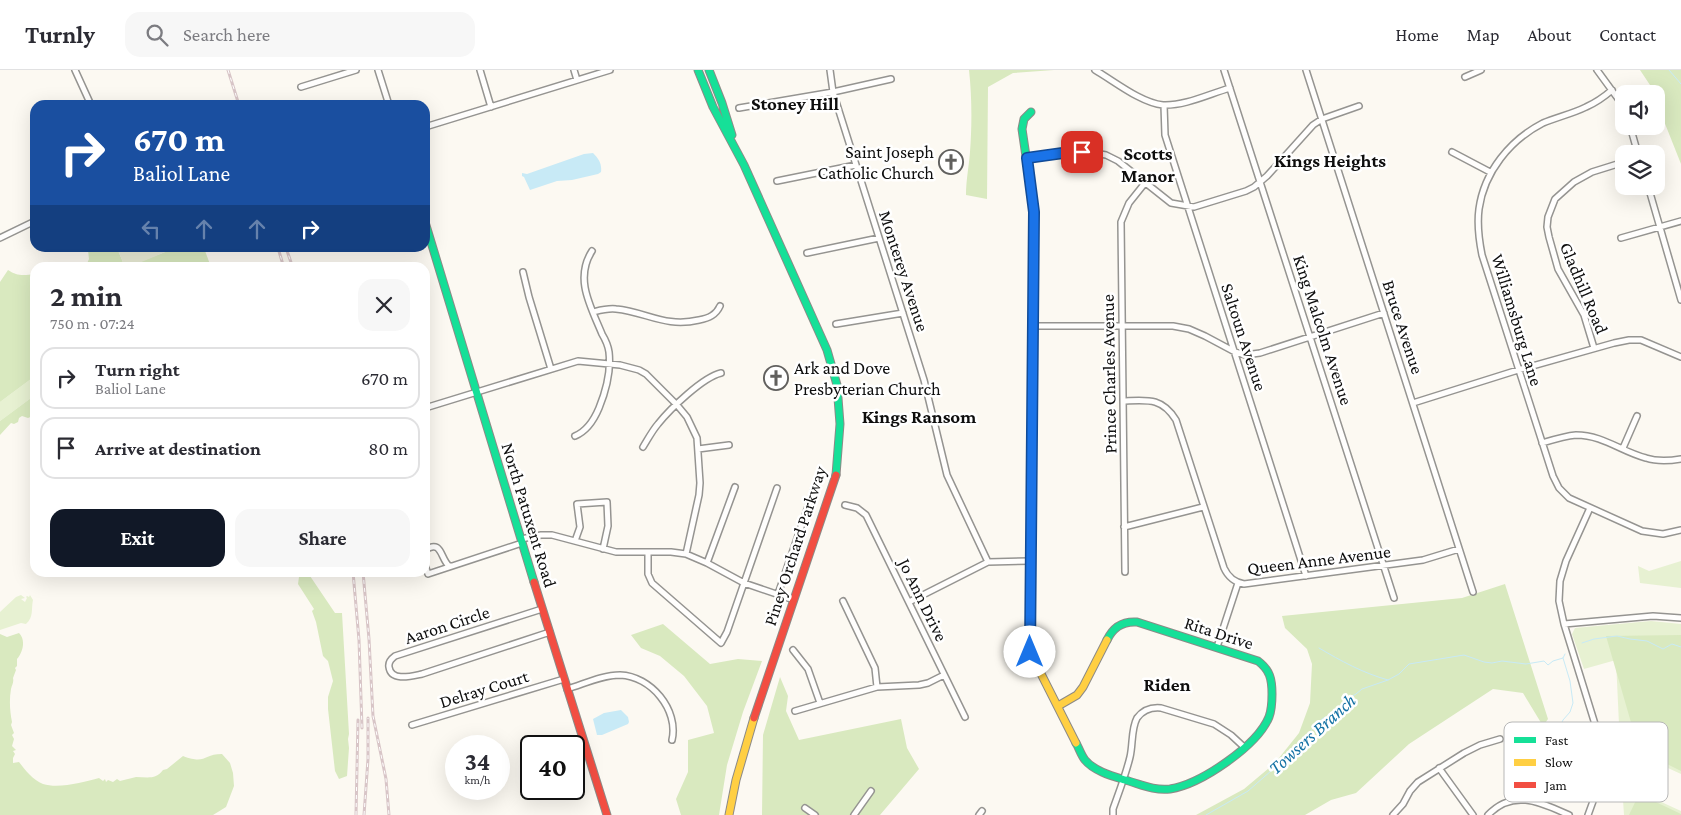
<!DOCTYPE html>
<meta charset="utf-8">
<style>
:root{--surface:#fff;--page:#f7f7f7;--text:#2b2b33;--muted:#7c7c81;--line:#e1e1e2;--accent:#111827}
body{margin:0;font-family:"Crimson Pro",serif;background:var(--page);color:var(--text);height:100vh;display:flex;flex-direction:column;font-size:19px;white-space:nowrap}
*{box-sizing:border-box;margin:0}
p{font-size:16px;color:var(--muted)}
.icon{flex:none;width:28px;height:28px;fill:none;stroke:currentColor;stroke-width:2;stroke-linecap:round;stroke-linejoin:round}
.map{position:relative;flex:1;overflow:hidden}
.panel{position:absolute;left:30px;top:192px;width:400px;height:315px;display:flex;flex-direction:column;background:var(--surface);border-radius:15px;box-shadow:0 5px 20px #0002}
.panel>*{flex:none}
.hud{position:absolute;left:30px;top:30px;width:400px;height:152px;border-radius:15px;box-shadow:0 5px 20px #0002;background:#1a4fa0;color:#fff;overflow:hidden}
.controls{position:absolute;left:1615px;top:15px;display:grid;gap:10px}
.controls a{display:grid;place-items:center;width:50px;height:50px;border-radius:10px;background:var(--surface);box-shadow:0 5px 20px #0002;font-size:25px}
.speed{position:absolute;left:445px;top:665px;display:flex;gap:10px;font-size:25px;font-weight:700;text-align:center}
.speed>*{display:grid;place-content:center;width:65px;height:65px;border-radius:50%;background:var(--surface);box-shadow:0 5px 20px #0002;line-height:1}
.speed small{font-size:12px;font-weight:400}
.speed .limit{border:2px solid #111;border-radius:8px;background:#fff;color:#111}
.pin{position:absolute;display:grid;place-items:center;width:42px;height:42px;color:#fff;margin:-21px;border-radius:10px;box-shadow:0 2px 8px #0006}
.me{position:absolute;width:55px;margin:-28px;rotate:0deg;stroke-linejoin:round;filter:drop-shadow(0 0 4px #0008)}
.turn{display:flex;align-items:center;gap:18px;height:105px;padding:0 20px;font-size:22px}
.turn .icon{width:65px;height:65px;stroke-width:2.5}
.turn b{display:block;font-size:35px;line-height:42px}
.lanes{display:flex;align-items:center;height:48px;padding:0 20px;background:#0003;justify-content:center;gap:25px;direction:ltr}
.lanes .off{opacity:.35}
.round{display:grid;place-items:center;flex:none;width:52px;height:52px;border-radius:15px;background:var(--page)}
.head{display:flex;align-items:center;justify-content:space-between;height:85px;padding:0 20px}
h1{font-size:30px;font-weight:700;line-height:38px}
.cta{display:flex;gap:10px;margin-top:auto;padding:10px 20px}
.cta a{flex:1;height:58px;border-radius:15px;background:var(--accent);color:#fff;font-size:20px;font-weight:700;line-height:58px;text-align:center}
.cta a+a{background:var(--page);color:var(--text)}
ul{padding:0;list-style:none}
li{display:flex;align-items:center;gap:15px;height:62px;margin:0 10px 8px;padding:0 10px;border:2px solid var(--line);border-radius:15px}
li div{flex:1}
li b{display:block;font-size:19px}
li em{font-style:normal}
header{display:flex;align-items:center;gap:30px;box-sizing:border-box;height:70px;padding:0 25px;background:var(--surface);border-bottom:1px solid var(--line)}
header strong{font-size:24px}
nav{display:flex;gap:28px;margin-inline-start:auto;font-size:18px}
.search{width:350px;height:45px;background:var(--page);display:flex;align-items:center;gap:12px;box-sizing:border-box;padding:0 18px;border-radius:15px;color:var(--muted);font-size:19px}
.map>svg:first-child{display:block}
.green{fill:#e7f1d2}
.forest{fill:#d9e9bf}
.cemetery{fill:#e9ecd6}
.water{fill:#c8eaf6}
.lines{fill:none;stroke-linecap:round;stroke-linejoin:round}
.stream{stroke:#c8eaf6;stroke-width:1}
.street-casing{stroke:#959491;stroke-width:8}
.fast-casing{stroke:#8c8a87;stroke-width:9}
.slow-casing{stroke:#8c8a87;stroke-width:9}
.jam-casing{stroke:#8c8a87;stroke-width:9}
.street{stroke:#fffefd;stroke-width:5}
.fast{stroke:#16e098;stroke-width:7}
.slow{stroke:#ffcf43;stroke-width:7}
.jam{stroke:#f24e42;stroke-width:7}
.rail-casing{stroke:#d8c5c7;stroke-width:3}
.rail{stroke:#fff;stroke-width:1;stroke-dasharray:4;stroke-linecap:butt}
.route-casing{stroke:#114b97;stroke-width:12}
.route{stroke:#1a73e8;stroke-width:9}
.labels{text-anchor:middle;dominant-baseline:central;stroke-width:5;stroke-linejoin:round;paint-order:stroke}
.poi-label{font-size:18px;fill:#0e0e0e;stroke:#fff;text-anchor:end}
.street-label{font-size:18px;fill:#0e0e0e;stroke:#fff}
.neighbourhood-label{font-size:19px;font-weight:bold;fill:#0e0e0e;stroke:#fff}
.water-label{font-size:19px;font-style:italic;fill:#1371a4;stroke:#fff}
.key{fill:#fff;stroke:#b7b7b7;stroke-width:1}
.key-label{font-size:14px;fill:#0e0e0e}
</style>
<header>
<strong>Turnly</strong>
<div class="search"><svg class="icon" aria-label="search" viewBox="0 0 24 24"><circle cx="10" cy="10" r="6"/><path d="M15 15l6 6"/></svg>Search here</div>
<nav><a>Home</a><a>Map</a><a>About</a><a>Contact</a></nav>
</header>
<div class="map">
<svg width="1681" height="745" viewBox="0 0 1681 745">
<rect width="100%" height="100%" fill="#fcf9f2"/>
<path class="green" d="M35,306V325L0,351V332Z
M1681,491V518L1640,513L1638,496L1649,501Z
M21,525L25,528L21,529L25,532L27,528L26,527L27,526L29,527L30,525L33,530C31,538 34,547 26,554L21,553L0,560V542L16,527Z
M1651,551L1681,554V704L1620,676L1616,590L1584,599L1572,564L1575,558Z
M1622,714L1681,741V745H1624Z"/>
<path class="forest" d="M969,0H1054L1013,3L988,17L987,129L966,125C966,110 969,96 970,82C972,55 972,27 969,0Z
M1640,0H1681V94L1656,31V24H1654L1650,15Z
M91,178H117L125,197L85,198L89,189L88,180Z
M175,178H204L211,197H127Z
M8,200C18,207 25,205 35,204V306L0,332V212Z
M35,325V345L28,348L22,346L19,348L18,352L14,354L11,353L0,365V351Z
M296,503H308L335,543H342L349,664L348,669L349,678L347,706L339,709L335,701L328,639V627L333,611L328,591L323,586L316,552L312,541L314,539L298,514L299,507Z
M1505,514L1548,649L1543,656L1523,623L1493,619L1409,674L1356,723L1331,730L1305,745H1196L1244,719L1275,693L1299,663L1310,633L1312,594L1307,579L1285,558L1282,546L1462,528Z
M663,554L710,594L738,589L762,591L743,642L727,695L719,745H681L676,729L688,702V670L714,663L707,636L684,606L660,586L641,578L631,565Z
M19,563C26,570 23,582 17,589V596L15,598L16,600L13,608C14,613 12,614 11,619C9,630 10,642 12,652L11,655L14,663L12,665L14,669L12,676L16,680L13,681L15,684L13,688V693L19,692C25,700 33,710 43,714C59,719 84,712 99,708L103,711L105,709L106,712L108,710L113,712L117,709L120,711C125,710 131,708 136,707C147,707 156,710 163,700L167,699L183,686C206,695 203,684 222,684L230,693L233,703L234,716L226,737L213,745H0V564L7,567Z
M1681,565V701L1639,680L1606,566Z
M780,607L788,626L786,641L799,670L901,649L907,678L919,699L880,745H762L763,665Z
M1639,724L1681,744V745H1629Z"/>
<path class="cemetery" d="M117,178H175L127,198L125,197Z"/>
<path class="water" d="M593,83C599,89 602,94 601,102L598,104L572,110L557,111L530,120L524,107L522,106V103L527,104L584,84Z
M621,640L628,647L629,652L628,654L602,665H597L593,649L604,643Z"/>
<g class="lines">
<path class="stream" d="M1669,0L1681,14
M1582,573L1594,569L1617,566L1630,569L1647,571L1663,579L1672,574L1681,577
M1319,578C1341,591 1363,603 1388,610
M1534,693L1558,661L1563,650L1570,642L1573,633L1570,611L1563,588
M1206,745L1248,721L1287,687L1314,657L1322,649L1333,643L1345,630L1356,624L1362,619L1388,610L1399,604L1409,594L1464,585L1484,592L1492,593L1502,591L1526,594L1544,591L1548,595L1553,591L1563,588L1565,584"/>
<defs>
<path id="street" d="M75,0L91,35
M378,0L389,35
M480,0L491,37
M574,0L577,10
M830,0L833,22L924,310L947,405L988,492
M1095,0C1114,11 1141,33 1163,35C1185,36 1209,24 1230,18
M1224,0L1394,528
M1306,0L1473,522
M1597,0L1624,37
M1465,7L1481,0
M301,17L356,0
M1612,20C1604,27 1595,33 1586,37C1572,44 1557,47 1543,53C1510,70 1484,102 1479,139C1477,154 1479,170 1482,185L1553,406L1559,418L1569,428L1642,461L1663,464L1681,460
M1164,35L1165,65L1306,506
M739,38L833,22L891,9
M1630,56L1638,84
M425,57L610,0
M1452,82L1490,102
M1027,88L1070,82L1095,83L1106,85L1118,91L1171,133L1194,137L1246,121L1254,117L1267,106L1313,55L1322,49L1359,36
M777,111L856,95
M1648,116L1681,230
M0,168L35,151
M1621,168L1681,151
M807,183L879,168
M523,202L529,227L551,299
M593,242C601,240 608,238 616,239C647,242 665,258 699,250C709,248 716,245 720,236
M836,254L903,243
M1033,256H1173L1189,259L1205,266L1235,282L1245,285L1260,283L1384,243
M1594,278L1584,245L1558,199L1549,167L1547,157L1548,147L1555,129L1574,112L1592,102L1624,92
M1123,331C1147,330 1162,327 1176,350L1224,498C1228,507 1234,512 1244,514L1423,490L1459,479
M1413,333L1518,300L1614,273L1629,270H1641L1681,287
M425,338L578,291L620,295L639,300L646,304L677,335L687,347L697,368L700,413L699,425L686,484
M575,366C587,361 594,350 599,338C606,321 611,300 609,282C608,275 605,269 602,264C591,237 574,209 592,181
M1542,373C1552,370 1565,366 1576,365C1603,365 1622,382 1646,388C1658,392 1669,391 1681,389
M643,377C648,369 652,361 658,354C670,339 703,307 721,303
M1623,378L1637,346
M698,379L729,375
M845,435L857,438L866,445L965,647
M1124,457L1203,437
M521,469L541,465H552L616,482H671L686,484L707,493L744,513L794,530
M575,471L580,457L577,434L607,432L608,456L603,479
M425,480C442,469 440,488 449,496H451
M648,483V504L652,513L721,573L727,562L777,418
M707,493L735,417
M425,495L428,504L522,473
M1125,502L1121,152L1129,133L1145,113
M778,524L814,419
M843,531L875,598L877,617
M909,532L988,492L1031,491
M542,539L395,586C391,589 388,592 389,597C391,612 412,606 422,604L550,562
M1564,554L1653,546L1681,548
M1217,577L1238,513
M793,580L808,599L820,633
M567,619C584,614 602,605 620,605C651,606 679,640 672,670
M795,641L877,617L919,615L928,613L944,605
M412,655L564,609
M1439,698L1473,745
M805,738L815,745
M854,745L871,721
M979,745L982,741
M1113,745V739C1119,722 1126,704 1130,687C1133,675 1131,659 1137,648C1143,640 1151,637 1161,638L1214,654L1231,665L1244,677
M1393,745L1403,734L1410,721L1418,712L1464,683L1480,675L1500,669
M1488,745C1513,718 1542,733 1569,745
M1588,745L1596,723L1599,691V667L1564,554L1559,531L1560,511L1566,491L1590,438"/>
<path id="fast" d="M698,0L713,37L744,95L827,280L837,315L840,354L836,405
M709,0L722,33L732,65
M1031,42L1024,49L1022,59L1034,141L1033,284
M425,152L534,512
M1076,673C1079,678 1081,685 1085,690C1094,701 1112,706 1125,710C1140,714 1154,721 1170,719C1201,714 1257,676 1269,647C1272,639 1272,632 1272,624C1272,609 1270,600 1258,591L1137,552C1123,551 1113,557 1107,570"/>
<path id="slow" d="M1031,482L1030,582L1076,673
M1058,636L1077,625L1083,617L1107,570
M729,745L736,710L754,648"/>
<path id="jam" d="M1031,482L1033,284
M534,512L607,745
M754,648L836,405"/>
</defs>
<use href="#street" class="street-casing"/>
<use href="#fast" class="fast-casing"/>
<use href="#slow" class="slow-casing"/>
<use href="#jam" class="jam-casing"/>
<use href="#street" class="street"/>
<use href="#fast" class="fast"/>
<use href="#slow" class="slow"/>
<use href="#jam" class="jam"/>
<defs>
<path id="rail" d="M228,0L239,35
M278,178L284,198
M286,178L293,198
M353,502L359,570L362,658
M363,502L369,569L373,646L386,709L389,745
M356,745L358,650
M364,745L368,689V648"/>
</defs>
<use href="#rail" class="rail-casing"/>
<use href="#rail" class="rail"/>
</g>
<g class="lines">
<defs>
<path id="route" d="M1030,582L1034,142L1027,88L1070,82H1082"/>
</defs>
<use href="#route" class="route-casing"/>
<use href="#route" class="route"/>
</g>
<defs>
<symbol id="church-ring" viewBox="-11 -11 22 22"><circle r="9.5" fill="#fff" stroke="#61605e" stroke-width="1.5"/><path d="M-1.2-6h2.4v3.5h3.3v2.4h-3.3V6h-2.4V-.1h-3.3v-2.4h3.3Z" fill="#61605e"/></symbol>
</defs>
<g fill-rule="evenodd">
<use href="#church-ring" x="937" y="78" width="28" height="28"/>
<use href="#church-ring" x="762" y="294" width="28" height="28"/>
</g>
<g class="labels">
<g class="poi-label">
<text x="934" y="82">Saint Joseph<tspan x="934" dy="21">Catholic Church</tspan></text>
<text x="794" y="298" text-anchor="start">Ark and Dove<tspan x="794" dy="21">Presbyterian Church</tspan></text>
</g>
<g class="street-label">
<text transform="translate(904 201) rotate(72)">Monterey Avenue</text>
<text transform="translate(1584 218) rotate(67)">Gladhill Road</text>
<text transform="translate(1517 250) rotate(73)">Williamsburg Lane</text>
<text transform="translate(1403 257) rotate(72)">Bruce Avenue</text>
<text transform="translate(1323 260) rotate(72)">King Malcolm Avenue</text>
<text transform="translate(1244 267) rotate(72)">Saltoun Avenue</text>
<text transform="translate(1109 304) rotate(-91)">Prince Charles Avenue</text>
<text transform="translate(529 445) rotate(73)">North Patuxent Road</text>
<text transform="translate(795 476) rotate(-72)">Piney Orchard Parkway</text>
<text transform="translate(1319 490) rotate(-7)">Queen Anne Avenue</text>
<text transform="translate(923 530) rotate(64)">Jo Ann Drive</text>
<text transform="translate(447 555) rotate(-18)">Aaron Circle</text>
<text transform="translate(1219 563) rotate(18)">Rita Drive</text>
<text transform="translate(484 619) rotate(-17)">Delray Court</text>
</g>
<g class="neighbourhood-label">
<text x="795" y="33">Stoney Hill</text>
<text x="1148" y="83">Scotts<tspan x="1148" dy="22">Manor</tspan></text>
<text x="1330" y="90">Kings Heights</text>
<text x="919" y="346">Kings Ransom</text>
<text x="1167" y="614">Riden</text>
</g>
<g class="water-label">
<text transform="translate(1312 664) rotate(-42)">Towsers Branch</text>
</g>
</g>
<rect x="1504" y="652" width="164" height="80" rx="8" class="key"/>
<rect x="1514" y="667" width="22" height="6" fill="#16e098"/>
<rect x="1514" y="689" width="22" height="7" fill="#ffcf43"/>
<rect x="1514" y="712" width="22" height="6" fill="#f24e42"/>
<g class="key-label">
<text x="1545" y="675">Fast</text>
<text x="1545" y="697">Slow</text>
<text x="1545" y="720">Jam</text>
</g>
</svg>
<div class="controls">
<a><svg class="icon" aria-label="sound" viewBox="0 0 24 24"><path d="M4 9h4l5-4v14l-5-4H4zM17 9q2 3 0 6"/></svg></a>
<a><svg class="icon" aria-label="layers" viewBox="0 0 24 24"><path d="M12 4l9 5-9 5-9-5zM3 14l9 5 9-5"/></svg></a>
</div>
<div class="speed"><div>34<small>km/h</small></div><div class="limit">40</div></div>
<div class="pin" style="left:1082px;top:82px;background:#d93025"><svg class="icon" aria-label="arrive" viewBox="0 0 24 24"><path d="M6 21V4h12l-3 4 3 4H6"/></svg></div>
<svg class="me" style="left:1030px;top:582px" viewBox="-20 -20 40 40"><circle r="19" fill="#fff"/><path d="M0-13L10 11 0 6-10 11z" fill="#1a73e8"/></svg>
<div class="hud">
<div class="turn"><svg class="icon" aria-label="right" viewBox="0 0 24 24"><path d="M7 20v-9h11M14 6l5 5-5 5"/></svg><div><b>670 m</b>Baliol Lane</div></div>
<div class="lanes"><svg class="icon off" aria-label="left" viewBox="0 0 24 24"><path d="M17 20v-9H6M10 6l-5 5 5 5"/></svg><svg class="icon off" aria-label="ahead" viewBox="0 0 24 24"><path d="M12 20V5M6 11l6-6 6 6"/></svg><svg class="icon off" aria-label="ahead" viewBox="0 0 24 24"><path d="M12 20V5M6 11l6-6 6 6"/></svg><svg class="icon" aria-label="right" viewBox="0 0 24 24"><path d="M7 20v-9h11M14 6l5 5-5 5"/></svg></div>
</div>
<section class="panel">
<div class="head"><div><h1>2 min</h1><p>750 m · 07:24</p></div><a class="round"><svg class="icon" aria-label="close" viewBox="0 0 24 24"><path d="M6 6l12 12M18 6L6 18"/></svg></a></div>
<ul>
<li><svg class="icon" aria-label="right" viewBox="0 0 24 24"><path d="M7 20v-9h11M14 6l5 5-5 5"/></svg><div><b>Turn right</b><p>Baliol Lane</p></div><em>670 m</em></li>
<li><svg class="icon" aria-label="arrive" viewBox="0 0 24 24"><path d="M6 21V4h12l-3 4 3 4H6"/></svg><div><b>Arrive at destination</b></div><em>80 m</em></li>
</ul>
<div class="cta"><a>Exit</a><a>Share</a></div>
</section>
</div>
